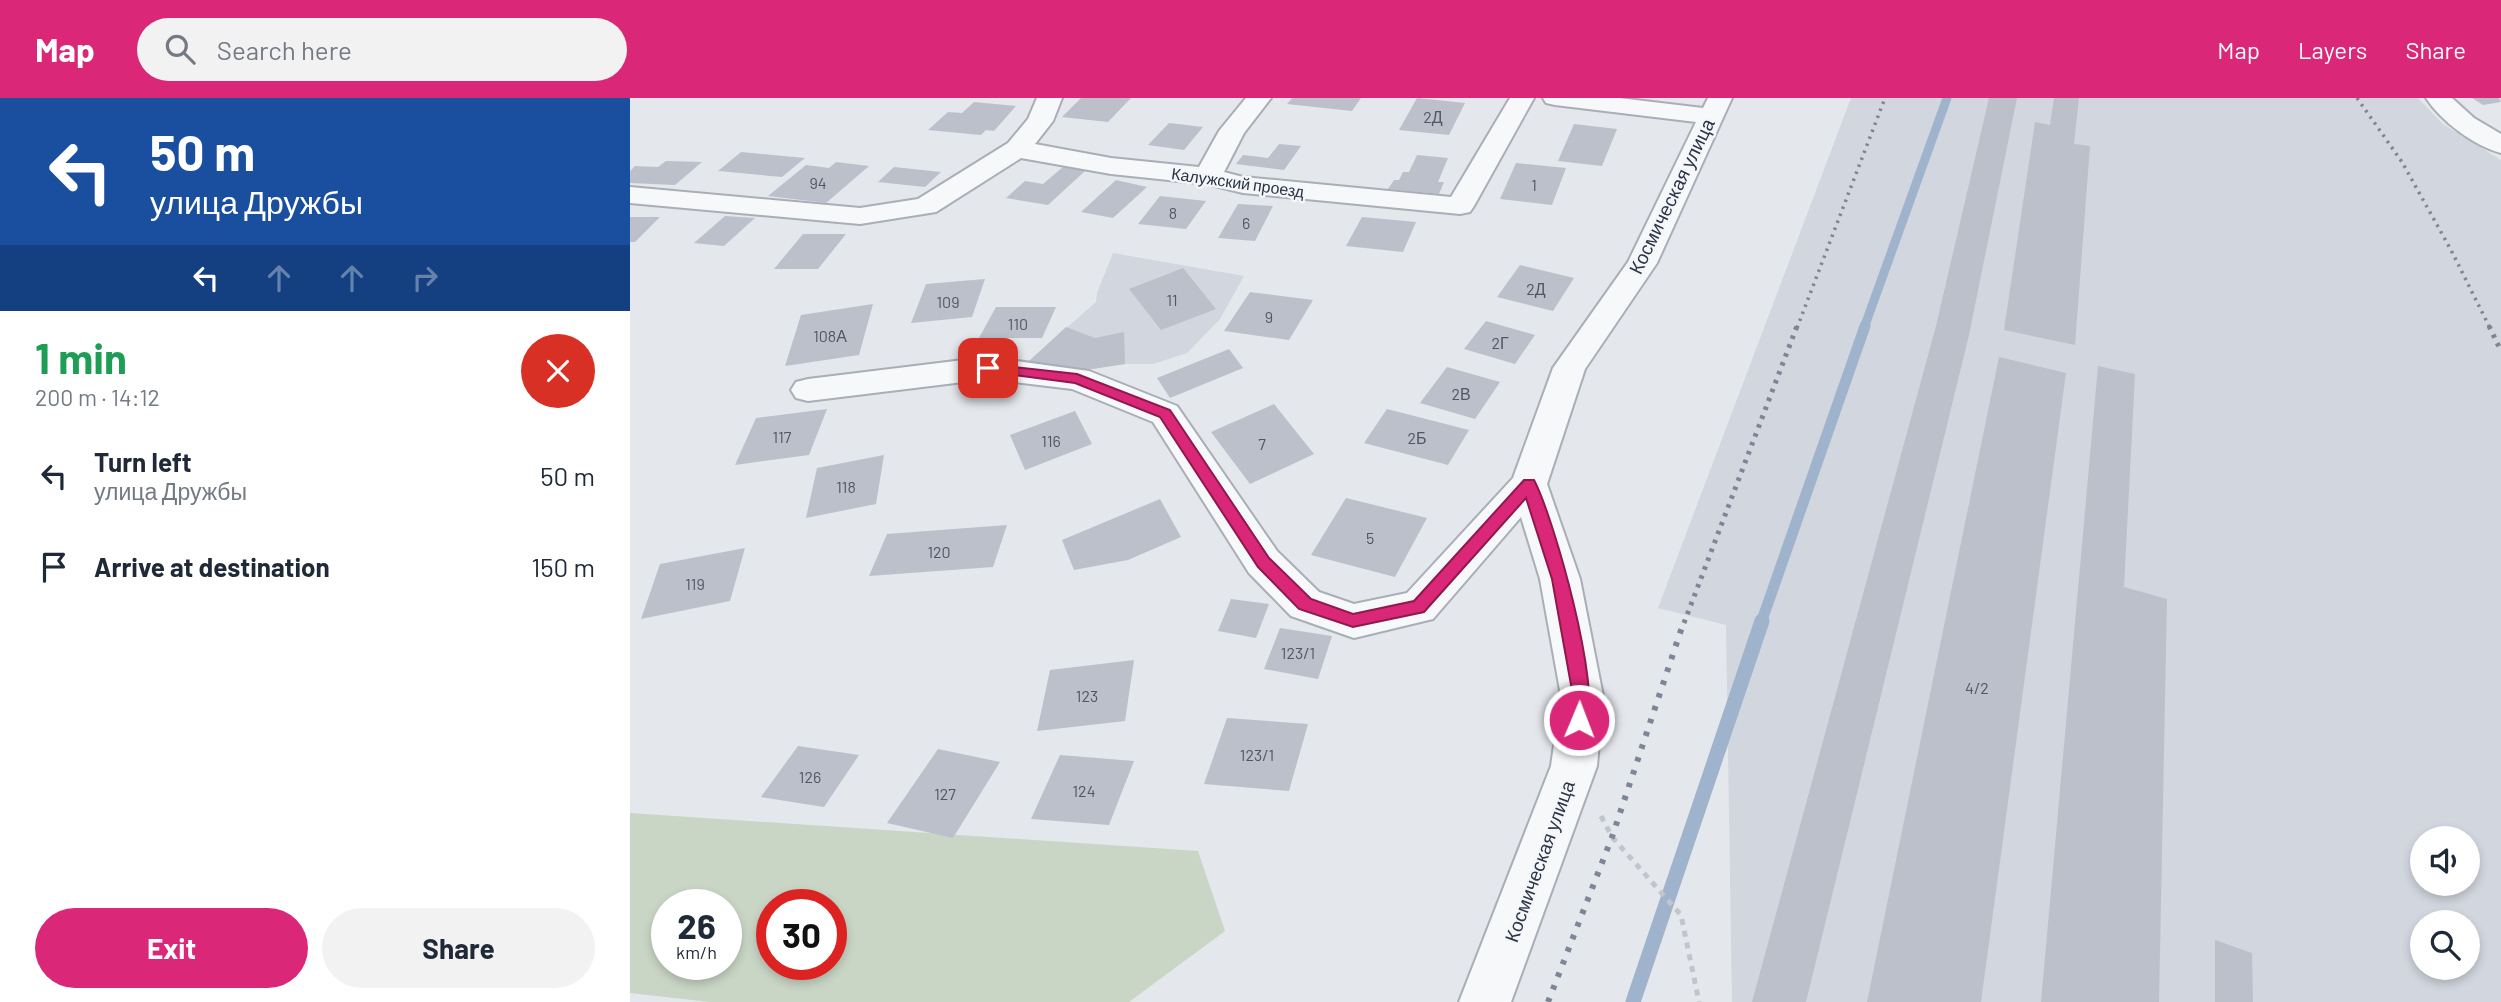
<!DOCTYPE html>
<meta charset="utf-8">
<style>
:root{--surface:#fff;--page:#f2f2f3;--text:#1f2937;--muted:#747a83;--accent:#db2777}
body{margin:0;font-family:Barlow,sans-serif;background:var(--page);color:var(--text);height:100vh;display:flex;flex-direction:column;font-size:26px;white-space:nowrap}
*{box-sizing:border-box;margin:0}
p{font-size:23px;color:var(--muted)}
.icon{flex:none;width:38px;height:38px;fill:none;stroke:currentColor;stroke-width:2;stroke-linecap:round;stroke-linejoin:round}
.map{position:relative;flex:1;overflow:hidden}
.side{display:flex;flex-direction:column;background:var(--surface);width:630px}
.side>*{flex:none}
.hud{background:#1a4fa0;color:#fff;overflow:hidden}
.tools{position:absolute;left:1780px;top:728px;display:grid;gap:14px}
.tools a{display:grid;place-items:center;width:70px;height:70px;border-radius:50%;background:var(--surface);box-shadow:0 4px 10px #0003;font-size:35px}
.speed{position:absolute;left:21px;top:791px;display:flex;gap:14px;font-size:35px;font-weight:700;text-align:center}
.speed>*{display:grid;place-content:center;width:91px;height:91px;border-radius:50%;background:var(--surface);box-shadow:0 4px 10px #0003;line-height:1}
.speed small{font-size:18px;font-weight:400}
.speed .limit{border:10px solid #d22;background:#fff;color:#111}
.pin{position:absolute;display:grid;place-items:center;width:60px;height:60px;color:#fff;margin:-30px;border-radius:14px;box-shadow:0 4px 10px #0006}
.me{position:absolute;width:77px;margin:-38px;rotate:1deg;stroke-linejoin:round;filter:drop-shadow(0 0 5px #0008)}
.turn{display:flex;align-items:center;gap:24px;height:147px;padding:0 35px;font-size:32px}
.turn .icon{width:91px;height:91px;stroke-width:2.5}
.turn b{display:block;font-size:49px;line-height:60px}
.lanes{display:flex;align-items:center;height:66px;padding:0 35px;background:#0003;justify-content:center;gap:35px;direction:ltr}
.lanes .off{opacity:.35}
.round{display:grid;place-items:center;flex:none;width:74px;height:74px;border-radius:37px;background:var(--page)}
.head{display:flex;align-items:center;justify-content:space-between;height:119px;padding:0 35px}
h1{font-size:42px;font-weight:700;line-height:52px;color:#1e9e55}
.action{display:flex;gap:14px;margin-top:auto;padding:14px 35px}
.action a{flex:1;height:80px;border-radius:42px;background:var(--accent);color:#fff;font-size:28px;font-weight:700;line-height:80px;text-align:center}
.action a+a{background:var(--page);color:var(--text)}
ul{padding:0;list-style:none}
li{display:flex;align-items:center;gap:21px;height:91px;padding:0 35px}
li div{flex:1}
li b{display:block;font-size:26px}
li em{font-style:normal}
header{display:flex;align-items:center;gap:42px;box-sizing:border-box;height:98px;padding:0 35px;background:var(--accent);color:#fff}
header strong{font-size:33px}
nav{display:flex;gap:38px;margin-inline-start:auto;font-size:24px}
.search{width:490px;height:63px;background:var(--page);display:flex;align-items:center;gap:18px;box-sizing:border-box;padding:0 24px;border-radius:38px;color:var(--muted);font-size:26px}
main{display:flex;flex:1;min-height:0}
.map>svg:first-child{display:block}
.built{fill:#d2d6de;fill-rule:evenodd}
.green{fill:#c9d6c5;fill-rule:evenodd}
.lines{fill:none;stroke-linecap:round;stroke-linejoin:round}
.stream-far2{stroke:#9fb4cc;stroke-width:9}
.stream-far1{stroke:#9fb4cc;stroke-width:11}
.stream{stroke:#9fb4cc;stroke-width:15}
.building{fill:#bbc0ca}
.minor-casing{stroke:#a9aeb7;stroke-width:4}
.path{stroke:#c2c5cb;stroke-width:5;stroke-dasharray:6 6;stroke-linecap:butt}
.minor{fill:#f7f8fa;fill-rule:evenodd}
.rail-far2{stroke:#7d8696;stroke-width:3.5;stroke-dasharray:2.5 5;stroke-linecap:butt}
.rail-far1{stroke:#7d8696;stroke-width:5;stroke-dasharray:3.5 6;stroke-linecap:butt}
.rail{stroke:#7d8696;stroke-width:6;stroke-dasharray:4.5 9;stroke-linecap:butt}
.route{fill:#db2777;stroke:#8e194d;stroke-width:2}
.labels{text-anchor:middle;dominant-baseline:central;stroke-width:5;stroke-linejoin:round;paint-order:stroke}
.number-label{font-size:16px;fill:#4f5766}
.far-street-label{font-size:16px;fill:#2b3445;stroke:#f4f6f9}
.street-label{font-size:19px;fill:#2b3445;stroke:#f4f6f9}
</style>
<header>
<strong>Map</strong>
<div class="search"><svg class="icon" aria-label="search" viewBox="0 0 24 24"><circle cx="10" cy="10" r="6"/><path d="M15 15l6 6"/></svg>Search here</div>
<nav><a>Map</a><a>Layers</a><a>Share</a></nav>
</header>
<main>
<section class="side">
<div class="hud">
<div class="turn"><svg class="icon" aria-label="left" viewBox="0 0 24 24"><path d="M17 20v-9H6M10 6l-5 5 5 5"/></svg><div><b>50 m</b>улица Дружбы</div></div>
<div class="lanes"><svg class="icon" aria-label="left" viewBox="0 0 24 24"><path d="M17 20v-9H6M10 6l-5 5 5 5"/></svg><svg class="icon off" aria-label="ahead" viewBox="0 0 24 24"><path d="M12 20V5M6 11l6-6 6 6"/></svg><svg class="icon off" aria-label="ahead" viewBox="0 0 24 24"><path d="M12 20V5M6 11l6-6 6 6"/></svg><svg class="icon off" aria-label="right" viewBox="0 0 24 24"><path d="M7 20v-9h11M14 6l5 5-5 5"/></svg></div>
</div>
<div class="head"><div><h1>1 min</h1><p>200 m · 14:12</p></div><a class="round" style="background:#d93025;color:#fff"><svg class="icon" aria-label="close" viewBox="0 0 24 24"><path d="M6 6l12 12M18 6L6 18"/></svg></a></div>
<ul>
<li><svg class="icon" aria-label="left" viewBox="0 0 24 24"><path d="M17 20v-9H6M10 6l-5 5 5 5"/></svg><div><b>Turn left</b><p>улица Дружбы</p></div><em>50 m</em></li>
<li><svg class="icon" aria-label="arrive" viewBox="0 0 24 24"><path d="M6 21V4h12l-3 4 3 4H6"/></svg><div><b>Arrive at destination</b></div><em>150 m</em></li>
</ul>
<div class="action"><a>Exit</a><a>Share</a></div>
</section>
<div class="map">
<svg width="1871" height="904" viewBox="0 0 1871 904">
<rect width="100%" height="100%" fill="#e4e7ec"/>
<path class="built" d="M1221,0H1788L1813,26L1871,62V904H1102L1096,527L1028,510ZM1792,740H1838V786H1792ZM1792,824H1838V870H1792Z
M483,155L614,178L590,221L557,255L523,266H495L456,272L398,264L466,204L467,195Z"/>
<path class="green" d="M0,715L568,753L595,833L499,904H80L0,895ZM37,807H96V866H37ZM142,807H201V866H142Z"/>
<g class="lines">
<path class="stream-far2" d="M1234,230L1317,0"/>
<path class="stream-far1" d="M1131,525L1235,228"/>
<path class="stream" d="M1003,904L1132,523"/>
</g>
<path class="building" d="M451,0H501L478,24L432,19Z
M662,0H731L722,13L657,6Z
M787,0L835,5L819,37L769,32Z
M1359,0H1387L1339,237L1176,904H1122L1306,228Z
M1424,0H1449L1444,46L1460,48L1445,247L1374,232L1405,24L1420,27Z
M1842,0H1869L1871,4L1853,7Z
M344,4L386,8L364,33L356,32L351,37L298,32L318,14L332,15Z
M539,25L573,29L554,52L518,47Z
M944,26L987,31L972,68L928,63Z
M649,46L671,48L654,72L606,66L613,57L638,60Z
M111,54L175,60L152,79L88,73Z
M787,57L818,60L808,84H814L809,96L758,91L764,82H769L773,74H779Z
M36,63L72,64L45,87L0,85V73L5,68L28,69Z
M206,64L239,68L196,105L138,98L176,67L199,70Z
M886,65L936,70L922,107L870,101Z
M264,69L311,74L295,89L248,84Z
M433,69L455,73L418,107L376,100L395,83L413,86Z
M486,82L517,89L483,120L451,114Z
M530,98L576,103L556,131L508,126Z
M608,106L643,108L625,143L588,140Z
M95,118L125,120L94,148L64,145Z
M0,119H30L5,144H0Z
M732,119L786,124L773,154L716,148Z
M173,136H216L188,171H144Z
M890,167L944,180L923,213L867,199Z
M553,170L586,211L531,232L499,191Z
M355,181L342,219L281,225L296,186Z
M620,194L683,202L659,242L594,233Z
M243,206L229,257L155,268L171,217Z
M366,209H426L412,240H349Z
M856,223L905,237L885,266L834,251Z
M436,229L465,240L494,234L495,266L456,272L398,264Z
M599,251L613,270L540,300L527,280Z
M1369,259L1436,275L1351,904H1237Z
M1468,268L1505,276L1494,489L1537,501L1529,904H1411Z
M817,269L870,284L845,321L790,305Z
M644,306L684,356L620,386L581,334Z
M197,311L179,357L105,367L126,320Z
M757,311L839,332L818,367L734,345Z
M445,313L462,346L395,372L380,337Z
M254,357L246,406L176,420L187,370Z
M716,400L797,420L765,479L681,457Z
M530,401L551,439L498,462L444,472L432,442Z
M377,427L363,469L239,478L257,436Z
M115,450L100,503L11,521L30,466Z
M601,501L639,506L626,540L588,533Z
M650,530L702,538L688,581L634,571Z
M504,562L495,623L407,633L420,572Z
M597,620L678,626L659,693L574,686Z
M168,648L229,657L194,709L131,699Z
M308,651L370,664L323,740L257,725Z
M430,657L504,663L479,727L401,721Z
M1585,842L1622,855L1623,904H1585Z"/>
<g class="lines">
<defs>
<path id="minor" d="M407,0H432L423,23L405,46L481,60L569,69L589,33L616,0H641L614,35L594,74L613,79L821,99L880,0H904L844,108L840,114L830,116L613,95L577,86L481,76L391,60L306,114L230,126L0,105V89L230,110L288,101L378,45L398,21Z
M913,0H989L1073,10L1078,0H1102L1027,165L955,271L917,386L950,481L973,598L967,668L881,904H829L921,668L931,598L910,481L891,419L803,521L724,540L661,518L619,475L523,324L442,291L358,281L178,303L166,300L161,292L166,284L178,281L358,259L459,273L547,308L647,453L689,494L724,506L777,495L883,380L923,270L998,164L1066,24L925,7L916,5Z
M1796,0H1822L1844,20L1871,36V55C1844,48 1811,23 1796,0Z"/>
</defs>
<use href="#minor" class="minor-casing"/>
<path class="path" d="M971,718L982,739L1051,817L1069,904"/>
<use href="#minor" class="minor"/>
<path class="rail-far2" d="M1727,0L1772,64L1821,152L1860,230
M1167,230L1255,0"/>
<path class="rail-far1" d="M1859,228L1871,253
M1054,525L1167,228"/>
<path class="rail" d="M918,904L982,739L1054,523"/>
</g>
<path class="route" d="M358,266L447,276L540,312L639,460L681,501L723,516L784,503L894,382H904C924,420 972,591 956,627L949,630L943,627L940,622L943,598L922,481L896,400L794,514L723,529L669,511L628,469L530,319L445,285L353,273V267Z"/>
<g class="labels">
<g class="number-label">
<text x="803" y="18">2Д</text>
<text x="188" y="84">94</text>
<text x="904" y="86">1</text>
<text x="543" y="114">8</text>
<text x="616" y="124">6</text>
<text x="906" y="190">2Д</text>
<text x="542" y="201">11</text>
<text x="318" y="203">109</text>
<text x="639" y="218">9</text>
<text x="388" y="225">110</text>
<text x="200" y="237">108А</text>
<text x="870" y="244">2Г</text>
<text x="831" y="295">2В</text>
<text x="152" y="338">117</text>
<text x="787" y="339">2Б</text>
<text x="421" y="342">116</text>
<text x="632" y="345">7</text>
<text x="216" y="388">118</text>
<text x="740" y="439">5</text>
<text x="309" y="453">120</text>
<text x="65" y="485">119</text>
<text x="668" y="554">123/1</text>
<text x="1347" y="589">4/2</text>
<text x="457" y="597">123</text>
<text x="627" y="656">123/1</text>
<text x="180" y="678">126</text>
<text x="454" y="692">124</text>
<text x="315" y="695">127</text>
</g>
<g class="far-street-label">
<text transform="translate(608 84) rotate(8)">Калужский проезд</text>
</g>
<g class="street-label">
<text transform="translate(1041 98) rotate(-64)">Космическая улица</text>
<text transform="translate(909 763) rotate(-70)">Космическая улица</text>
</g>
</g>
</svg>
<div class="tools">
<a><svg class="icon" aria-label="sound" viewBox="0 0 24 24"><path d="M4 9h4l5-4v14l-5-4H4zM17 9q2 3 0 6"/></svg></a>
<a><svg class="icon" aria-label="search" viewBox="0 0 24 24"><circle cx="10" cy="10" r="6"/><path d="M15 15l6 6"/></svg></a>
</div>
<div class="speed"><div>26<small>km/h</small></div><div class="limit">30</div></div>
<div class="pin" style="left:358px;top:270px;background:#d93025"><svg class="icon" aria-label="arrive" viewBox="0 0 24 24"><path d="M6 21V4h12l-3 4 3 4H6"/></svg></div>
<svg class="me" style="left:949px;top:622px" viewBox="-20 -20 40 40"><circle r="17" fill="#db2777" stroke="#fff" stroke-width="3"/><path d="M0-11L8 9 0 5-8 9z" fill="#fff"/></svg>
</div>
</main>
